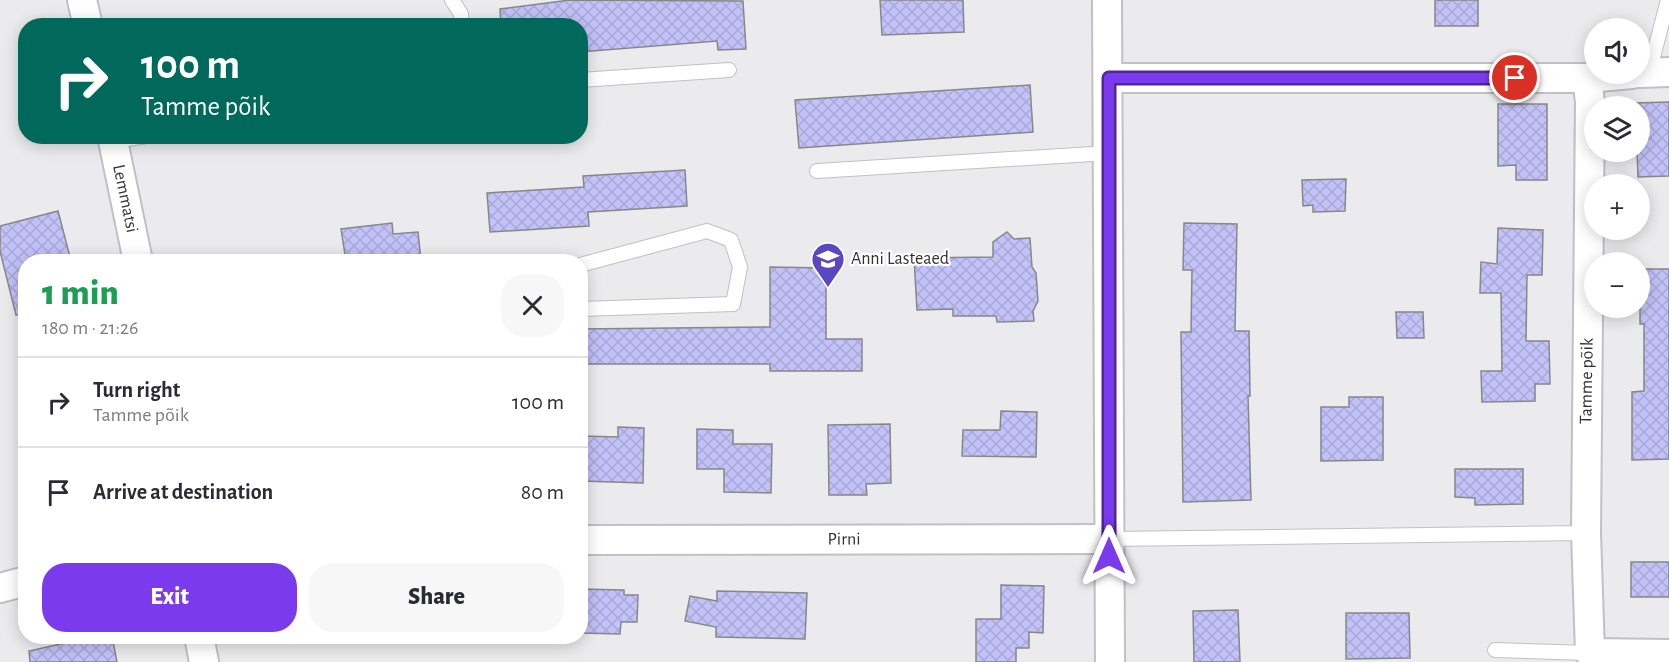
<!DOCTYPE html>
<meta charset="utf-8">
<style>
:root{--surface:#fff;--page:#f7f7f7;--text:#2b2b33;--muted:#7c7c81;--line:#e1e1e2;--accent:#7c3aed}
body{margin:0;font-family:"Alegreya Sans",sans-serif;background:var(--page);color:var(--text);height:100vh;display:flex;flex-direction:column;font-size:22px;white-space:nowrap}
*{box-sizing:border-box;margin:0}
p{font-size:20px;color:var(--muted)}
.icon{flex:none;width:33px;height:33px;fill:none;stroke:currentColor;stroke-width:2;stroke-linecap:round;stroke-linejoin:round}
.map{position:relative;flex:1;overflow:hidden}
.details{position:absolute;left:18px;top:254px;width:570px;height:390px;display:flex;flex-direction:column;background:var(--surface);border-radius:24px;box-shadow:0 3px 15px #0003}
.details>*{flex:none}
.banner{position:absolute;left:18px;top:18px;width:570px;height:126px;border-radius:24px;box-shadow:0 3px 15px #0003;background:#00695c;color:#fff;overflow:hidden}
.buttons{position:absolute;left:1584px;top:18px;display:grid;gap:12px}
.buttons a{display:grid;place-items:center;width:66px;height:66px;border-radius:50%;background:var(--surface);box-shadow:0 3px 15px #0003;font-size:30px}
.pin{position:absolute;display:grid;place-items:center;width:51px;height:51px;color:#fff;margin:-26px;border:3px solid #fff;border-radius:50%;box-shadow:0 2px 6px #0007}
.me{position:absolute;width:66px;margin:-33px;rotate:0deg;stroke-linejoin:round;filter:drop-shadow(0 0 4px #0008)}
.turn{display:flex;align-items:center;gap:21px;height:126px;padding:0 24px;font-size:27px}
.turn .icon{width:78px;height:78px;stroke-width:2.5}
.turn b{display:block;font-size:42px;line-height:51px}
.round{display:grid;place-items:center;flex:none;width:63px;height:63px;border-radius:24px;background:var(--page)}
.summary{display:flex;align-items:center;justify-content:space-between;height:102px;padding:0 24px}
h1{font-size:36px;font-weight:800;line-height:45px;color:#1e9e55}
.primary-button{display:flex;gap:12px;margin-top:auto;padding:12px 24px}
.primary-button a{flex:1;height:69px;border-radius:24px;background:var(--accent);color:#fff;font-size:24px;font-weight:800;line-height:69px;text-align:center}
.primary-button a+a{background:var(--page);color:var(--text)}
ul{padding:0;list-style:none}
li{display:flex;align-items:center;gap:18px;height:90px;padding:0 24px;border-top:2px solid var(--line)}
li div{flex:1}
li b{display:block;font-size:22px}
li em{font-style:normal}
.map>svg:first-child{display:block}
.building{fill:url(#building-cross-hatch);stroke:#87878a;stroke-width:1.5}
.lines{fill:none;stroke-linecap:round;stroke-linejoin:round}
.service-casing{stroke:#c1c1c4;stroke-width:16}
.minor-casing{stroke:#c1c1c4;stroke-width:32}
.service{stroke:#fff;stroke-width:14}
.minor{stroke:#fff;stroke-width:28}
.route-casing{stroke:#51269a;stroke-width:15}
.route{stroke:#7c3aed;stroke-width:10}
.labels{text-anchor:middle;dominant-baseline:central;stroke-width:4.5;stroke-linejoin:round;paint-order:stroke}
.street-label{font-size:18px;fill:#323233;stroke:#fff}
.poi-label{font-size:18px;fill:#323233;stroke:#fff;text-anchor:start}
</style>
<div class="map">
<svg width="1669" height="662" viewBox="0 0 1669 662">
<defs>
<pattern id="building-cross-hatch" width="8" height="8" patternUnits="userSpaceOnUse" patternTransform="scale(1.5)"><rect width="8" height="8" fill="#c3c2f8"/><path d="M0 0l8 8M0 8l8-8" fill="none" stroke="#a8a7d5"/></pattern>
</defs>
<rect width="100%" height="100%" fill="#ebebee"/>
<path class="building" d="M570,0L743,1L746,49L718,50L717,41L580,52V26H501L500,9Z
M880,0H963L964,32L882,35Z
M1435,0H1478V26H1435Z
M1030,85L1033,132L799,148L795,100Z
M1669,102V176L1638,177L1637,152H1640V106H1635V103Z
M1498,104H1547V180H1516V165L1498,166Z
M685,170L687,206L588,212L589,226L490,232L487,193L584,187L583,176Z
M1346,179L1345,211L1313,212V205L1303,206L1302,180Z
M58,211L71,261H26V314L16,315L0,251V226Z
M392,223L393,234L418,232L421,261H346L341,229Z
M1184,223L1237,224L1235,331H1249L1250,396H1248L1251,500L1183,502L1181,332H1191L1192,270H1183Z
M1498,228L1543,230L1542,275H1527L1526,341H1549L1550,384H1535V401L1482,402L1481,371H1502L1501,293H1480L1481,262L1497,264Z
M1007,232L1014,239L1030,238L1032,267L1036,273L1038,301L1033,311L1034,321L997,322L996,316H953V309L917,310L914,258L993,257V242Z
M770,267L826,268V339H862V371H770V364H580V329L770,327Z
M1640,269H1669V459L1632,460V392L1644,391V324H1640Z
M1396,312H1423L1424,338H1397Z
M1349,397H1383V460L1321,461V407H1349Z
M1001,411L1037,412L1036,457L962,456L963,430H1000Z
M890,424L891,483L866,484L867,495H829L828,425Z
M618,427L644,428L643,483L582,481L583,436L618,437Z
M697,429L733,430V444H772L771,493L724,492V469H697Z
M1455,469H1523V504L1475,505V498L1455,497Z
M1631,562H1669V597H1631Z
M1001,585L1044,586L1043,633L1029,632V648H1016V662H976V619H1001Z
M580,589L624,590V595H638L637,622H621L620,634L580,633Z
M717,591L807,593L805,639L716,637V627L685,621L690,596L717,601Z
M1238,610L1240,662H1194L1193,611Z
M1346,613H1409L1410,658L1346,659Z
M96,636H112L117,662H30L29,651Z"/>
<g class="lines">
<defs>
<path id="service" d="M452,0L461,14L462,26
M1649,72L1668,0
M580,80L729,70
M113,141L147,136
M817,171L1109,153
M580,265L707,231L731,240L740,267L733,304L580,309
M1109,539L1586,533
M1495,650L1590,653"/>
<g id="minor">
<path d="M82,0L88,26"/>
<path d="M1107,0L1110,662"/>
<path d="M1640,73L1669,72"/>
<path d="M1109,78H1587L1590,102L1586,533L1590,653L1669,654"/>
<path d="M1587,78L1632,74"/>
<path id="s1" d="M112,136L138,261"/>
<path id="s2" d="M580,540L1109,539"/>
<path d="M0,588L26,581"/>
<path d="M199,636L204,662"/>
</g>
</defs>
<use href="#service" class="service-casing"/>
<use href="#minor" class="minor-casing"/>
<use href="#service" class="service"/>
<use href="#minor" class="minor"/>
</g>
<g class="lines">
<defs>
<path id="route" d="M1109,556V78H1515"/>
</defs>
<use href="#route" class="route-casing"/>
<use href="#route" class="route"/>
</g>
<defs>
<symbol id="school-pin" viewBox="-11 -11 22 30"><path d="M0 17L-7.5 6A9.5 9.5 0 1 1 7.5 6Z" fill="#5b47bf" stroke="#fff"/><path d="M0-5L7-2L0 1L-7-2ZM-4 1L0 2.5L4 1V4Q0 6-4 4Z" fill="#fff"/></symbol>
</defs>
<g fill-rule="evenodd">
<use href="#school-pin" x="809" y="240" width="38" height="52"/>
</g>
<g class="labels">
<g class="street-label">
<text stroke="none"><textPath href="#s1" startOffset="64">Lemmatsi</textPath></text>
<text transform="translate(1587 381) rotate(-89)">Tamme põik</text>
<text stroke="none"><textPath href="#s2" startOffset="264">Pirni</textPath></text>
</g>
<g class="poi-label">
<text x="851" y="259">Anni Lasteaed</text>
</g>
</g>
</svg>
<div class="buttons">
<a><svg class="icon" aria-label="sound" viewBox="0 0 24 24"><path d="M4 9h4l5-4v14l-5-4H4zM17 9q2 3 0 6"/></svg></a>
<a><svg class="icon" aria-label="layers" viewBox="0 0 24 24"><path d="M12 4l9 5-9 5-9-5zM3 14l9 5 9-5"/></svg></a>
<a>+</a>
<a>−</a>
</div>
<div class="pin" style="left:1515px;top:78px;background:#d93025"><svg class="icon" aria-label="arrive" viewBox="0 0 24 24"><path d="M6 21V4h12l-3 4 3 4H6"/></svg></div>
<svg class="me" style="left:1109px;top:556px" viewBox="-20 -20 40 40"><path d="M0-17L14 15 0 8-14 15z" fill="#7c3aed" stroke="#fff" stroke-width="4"/></svg>
<div class="banner">
<div class="turn"><svg class="icon" aria-label="right" viewBox="0 0 24 24"><path d="M7 20v-9h11M14 6l5 5-5 5"/></svg><div><b>100 m</b>Tamme põik</div></div>
</div>
<section class="details">
<div class="summary"><div><h1>1 min</h1><p>180 m · 21:26</p></div><a class="round"><svg class="icon" aria-label="close" viewBox="0 0 24 24"><path d="M6 6l12 12M18 6L6 18"/></svg></a></div>
<ul>
<li><svg class="icon" aria-label="right" viewBox="0 0 24 24"><path d="M7 20v-9h11M14 6l5 5-5 5"/></svg><div><b>Turn right</b><p>Tamme põik</p></div><em>100 m</em></li>
<li><svg class="icon" aria-label="arrive" viewBox="0 0 24 24"><path d="M6 21V4h12l-3 4 3 4H6"/></svg><div><b>Arrive at destination</b></div><em>80 m</em></li>
</ul>
<div class="primary-button"><a>Exit</a><a>Share</a></div>
</section>
</div>
